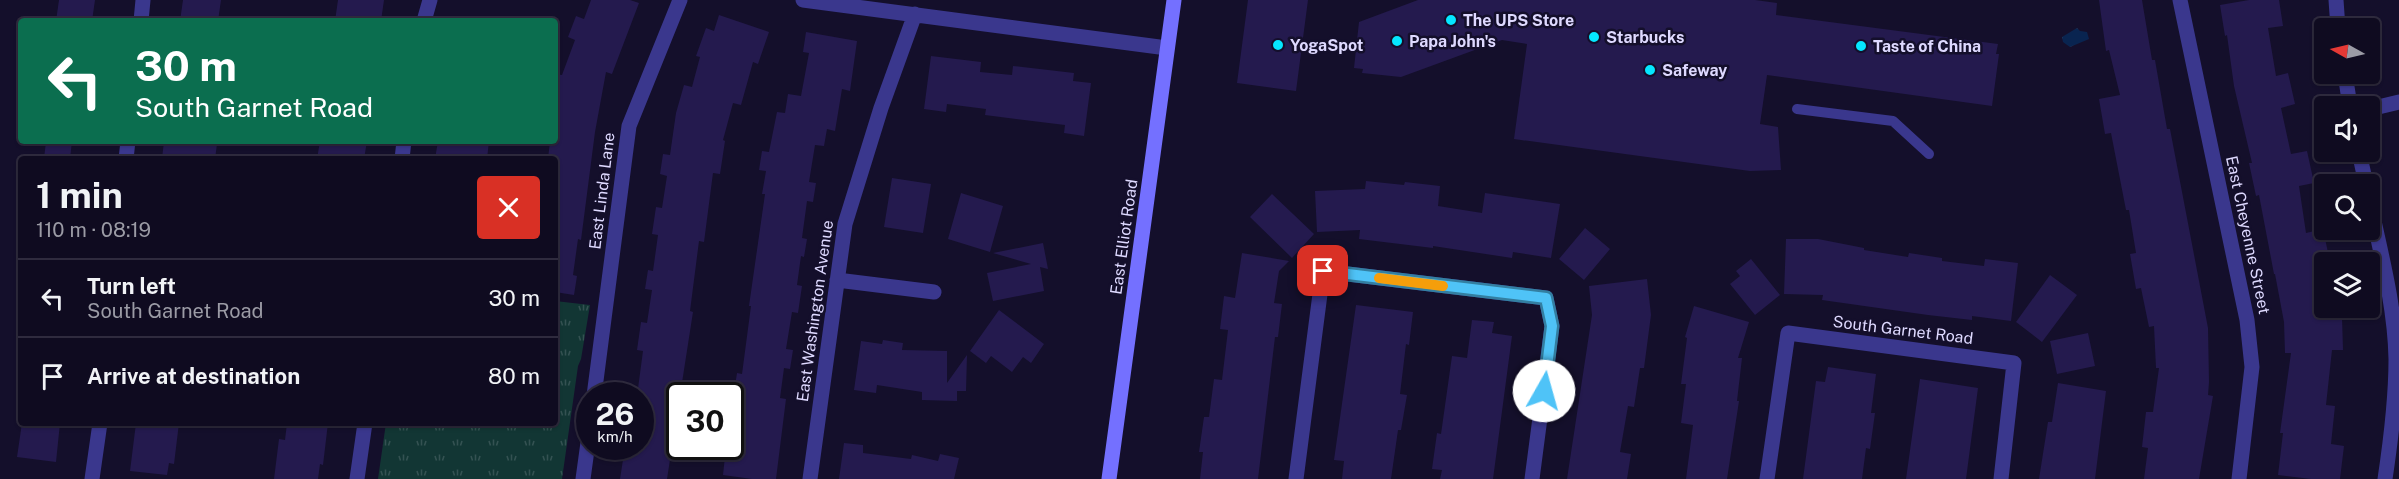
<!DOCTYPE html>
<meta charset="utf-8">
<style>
:root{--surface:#0f0b20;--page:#1d192d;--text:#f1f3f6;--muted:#9b9ba5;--line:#2f2b3e}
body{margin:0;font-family:"Public Sans",sans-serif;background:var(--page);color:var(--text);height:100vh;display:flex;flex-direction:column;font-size:22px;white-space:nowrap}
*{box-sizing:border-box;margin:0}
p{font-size:20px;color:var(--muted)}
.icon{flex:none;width:33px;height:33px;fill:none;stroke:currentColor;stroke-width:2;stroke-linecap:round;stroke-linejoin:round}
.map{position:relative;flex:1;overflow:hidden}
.panel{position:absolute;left:18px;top:156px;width:540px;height:270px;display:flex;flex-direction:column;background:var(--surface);border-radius:6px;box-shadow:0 2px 4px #0004,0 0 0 2px var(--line)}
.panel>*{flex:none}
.guide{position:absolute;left:18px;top:18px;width:540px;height:126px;border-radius:6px;box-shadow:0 2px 4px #0004,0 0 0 2px var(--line);background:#0b6e4f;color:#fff;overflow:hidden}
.needle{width:39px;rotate:278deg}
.controls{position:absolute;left:2314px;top:18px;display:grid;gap:12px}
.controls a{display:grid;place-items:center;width:66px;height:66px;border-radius:6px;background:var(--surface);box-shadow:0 2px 4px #0004,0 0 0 2px var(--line);font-size:30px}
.speed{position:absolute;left:576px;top:382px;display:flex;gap:12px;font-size:30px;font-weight:700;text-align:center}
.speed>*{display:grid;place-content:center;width:78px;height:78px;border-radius:50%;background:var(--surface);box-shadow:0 2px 4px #0004,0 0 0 2px var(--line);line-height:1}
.speed small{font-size:15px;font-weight:400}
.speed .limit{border:3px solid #111;border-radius:9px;background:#fff;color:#111}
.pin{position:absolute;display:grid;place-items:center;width:51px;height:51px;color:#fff;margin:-26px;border-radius:12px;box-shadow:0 3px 9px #0006}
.me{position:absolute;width:66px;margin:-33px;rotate:7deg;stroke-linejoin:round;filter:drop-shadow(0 0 4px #0008)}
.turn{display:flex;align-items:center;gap:21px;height:126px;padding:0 18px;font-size:27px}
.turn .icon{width:78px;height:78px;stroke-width:2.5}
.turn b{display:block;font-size:42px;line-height:51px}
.round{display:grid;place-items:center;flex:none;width:63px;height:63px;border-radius:6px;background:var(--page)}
.head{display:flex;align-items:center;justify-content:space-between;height:102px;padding:0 18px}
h1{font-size:36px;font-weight:700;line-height:45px}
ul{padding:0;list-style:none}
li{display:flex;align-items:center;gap:18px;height:78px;padding:0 18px;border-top:2px solid var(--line)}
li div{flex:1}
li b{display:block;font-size:22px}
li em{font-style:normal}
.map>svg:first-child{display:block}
.park{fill:url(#park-tufts)}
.water{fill:url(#water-ripples)}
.building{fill:#241a4e}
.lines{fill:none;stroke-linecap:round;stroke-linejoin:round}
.lane{stroke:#3a378d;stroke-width:10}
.street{stroke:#3a378d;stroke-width:15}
.secondary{stroke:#7470ff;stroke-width:15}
.route-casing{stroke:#337fa1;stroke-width:15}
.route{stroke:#4fc3f7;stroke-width:10}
.slow{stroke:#f59e0b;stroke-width:10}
.poi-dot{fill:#05e7ff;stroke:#140f2b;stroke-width:2}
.labels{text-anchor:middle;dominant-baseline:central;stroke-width:5;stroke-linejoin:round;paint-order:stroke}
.poi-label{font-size:16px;font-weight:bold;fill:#ded9ff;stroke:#140f2b;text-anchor:start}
.street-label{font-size:16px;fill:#ded9ff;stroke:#140f2b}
</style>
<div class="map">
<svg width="2399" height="479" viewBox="0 0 2399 479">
<defs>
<pattern id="park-tufts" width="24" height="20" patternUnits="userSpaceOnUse" patternTransform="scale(1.5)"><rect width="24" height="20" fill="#123634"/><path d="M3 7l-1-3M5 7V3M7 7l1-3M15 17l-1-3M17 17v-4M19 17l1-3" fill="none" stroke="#345252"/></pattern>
<pattern id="water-ripples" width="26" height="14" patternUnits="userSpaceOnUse" patternTransform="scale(1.5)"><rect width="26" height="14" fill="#092450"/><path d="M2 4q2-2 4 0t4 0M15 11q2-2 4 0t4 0" fill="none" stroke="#2c436a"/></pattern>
</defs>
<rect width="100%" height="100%" fill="#140f2b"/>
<path class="park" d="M555,301L590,305L581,359L578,366L562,479H378L386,423H555Z"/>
<path class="water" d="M2077,28L2080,31L2087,32L2089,39L2070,47L2063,42L2062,37Z"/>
<path class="building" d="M59,0H95L92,21H56Z
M183,0H221L218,21H180Z
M338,0H384L381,21H335Z
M591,0H630L639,3L612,74L606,72L595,132L581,240L578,239L573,275L577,276L574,295L555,292V159H548L550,141H555V74L562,75L575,40L568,37L576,16L584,19Z
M1248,0H1308L1296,91L1237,83Z
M1418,0H1755L1777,3L1776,15L1998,44L1996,54H1999L1992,106L1767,75L1760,124L1778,127L1781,170L1750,171L1514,139L1527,44L1502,40L1401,77L1362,73L1363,69L1354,68L1359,22Z
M2099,0H2142L2152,60H2155L2167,129H2170L2208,328L2209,382L2208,395L2213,396L2199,479H2144L2148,448L2142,447L2146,412H2153L2159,368H2156L2154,326L2149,327L2141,288L2136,289L2130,254L2136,253L2129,210H2126L2111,133L2105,134L2099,99L2120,95L2109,50L2106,51Z
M2249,0H2279L2283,26L2268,28L2276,76L2288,73L2295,104L2281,108L2291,154L2307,151L2314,183L2299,186L2306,233L2323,229L2330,262L2316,265L2324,318L2342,317L2343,350H2332L2326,405L2335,406L2331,444L2344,446L2340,479H2311L2278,475L2283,433H2280L2291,353H2285L2284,322L2275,274H2274L2259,195L2256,196L2249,163H2252L2234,86L2227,35L2225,36L2220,5Z
M719,15L769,32L758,64L753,62L741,105L733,103L723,140L725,141L720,174L713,173L704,242L699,241L690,311L693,312L667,479H620L625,447H640V396H637L643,351L637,350L641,322L647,323L652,290L645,289L648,270L653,271L658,235L652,234L656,207L662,208L667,176L660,174L663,154L670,155L676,113L684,85L692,87L700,57L696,56L706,28L714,31Z
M806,32L857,41L850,91L842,89L835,131L827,129L824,146L815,145L809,182L816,183L813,202L807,201L802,238L807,239L804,257L801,256L797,285L802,286L798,313L792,312L786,349L793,350L790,369L784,368L780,398L786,399L776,479H752L723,475L726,447H730V419L737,373L742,374L751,306H749L765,194H762L766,171L759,170L762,151L769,152L777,112L785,113L788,94L801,96L809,53L803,52Z
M931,56L981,62L980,72L1012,75L1013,66L1074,73L1073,81L1091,83L1084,136L1064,133L1065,125L985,115L986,109L947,104L946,112L924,109Z
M46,141H72L70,159H44Z
M164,141H210L217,144L215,159H162Z
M320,141H367L364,159H317Z
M438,141H489L487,159H435Z
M892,178L931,184L923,233L884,227Z
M1366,181L1404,185L1405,182L1440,186L1438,206L1482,213L1485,193L1560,204L1551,258L1513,252L1512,258L1433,246V248L1359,239L1360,230L1317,232L1315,191L1365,189Z
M961,193L1003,206L990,252L948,239Z
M1272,194L1314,234L1292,258L1250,217Z
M1585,228L1610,249L1584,280L1559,259Z
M1786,239H1818L1864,248V250L1908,257L1909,253L1942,258V261L1984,266L1985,259L2018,263L2011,321L1972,316V320L1928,315L1822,300L1823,295L1784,294Z
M1043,243L1048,269L1040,267L1044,291L993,301L987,273L1031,264L993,253Z
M1242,253L1289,261L1279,271L1274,303L1282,304L1278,337H1275L1258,479H1200L1203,452H1199L1204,417H1209L1214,379L1222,380L1228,330L1220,329L1224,296L1235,298Z
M1751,259L1780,295L1755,315L1730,284L1740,276L1736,271Z
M2050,275L2077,295L2042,342L2016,322Z
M1647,279L1651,315L1644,368H1640L1634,407L1628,406L1620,452L1631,454L1627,479H1567L1592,315L1589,286Z
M1356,305L1413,312L1409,345L1406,344L1400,394L1407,395L1401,430H1398L1391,479H1342L1344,461L1334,460Z
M1694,306L1749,322L1738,358H1742L1737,401H1739L1727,479H1686L1693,425L1681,423L1686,384H1681L1687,338L1685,337Z
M999,310L1044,344L1031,363L1023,357L1012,372L991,356L986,363L970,351Z
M1472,320L1494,322L1492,333L1512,336L1493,479H1440L1442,470L1432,469L1437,433L1441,434L1452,356L1467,358Z
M2088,333L2095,366L2057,374L2050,341Z
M883,340L903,343L902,350L947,351V383L967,355L966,391H957V401L922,400V392L877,385L876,393L854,390L861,341L882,344Z
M1828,367L1876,374L1871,413H1875L1870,449L1866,448L1862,479H1803L1816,381L1825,382Z
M1920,379L1978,388L1966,479H1906Z
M2058,383L2106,391L2095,479H2039L2048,422H2052Z
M22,423H60L56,462L17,457Z
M136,423H179L174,464L169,463L167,475L130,471Z
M287,423H328L323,465L320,464L318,479H274L279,439L285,440Z
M844,443L863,445V453L911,459L912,455L938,461L940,454L959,458L954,479H839Z"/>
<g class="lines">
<path class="lane" d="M1797,109L1893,121L1929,154"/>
<path class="street" d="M803,0L1167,48
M2180,0L2247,320L2252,367L2239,479
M2336,0L2338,28
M141,21L143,0
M424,21L430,0
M2345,74L2350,106
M2370,109L2399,102
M2359,152L2366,184
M126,159L128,141
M402,159L404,141
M2370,203C2381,254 2395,306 2396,359C2396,399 2391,439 2385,479
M837,280L934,292
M594,396L629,126L680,0
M92,479L100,423
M357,479L365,423
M583,479L590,428
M810,479L845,224L881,108L915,14
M1296,479L1323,271L1546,298L1552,326L1532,479
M1767,479L1788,333L2014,363L2001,479"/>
<path class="secondary" d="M1109,479L1174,0"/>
</g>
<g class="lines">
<defs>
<path id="route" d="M1323,271L1546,298L1552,326L1544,391"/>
</defs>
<use href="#route" class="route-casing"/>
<use href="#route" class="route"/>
<path class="slow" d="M1379,278L1443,286"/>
</g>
<g class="poi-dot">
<circle cx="1451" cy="20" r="6"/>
<circle cx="1594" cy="37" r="6"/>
<circle cx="1397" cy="41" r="6"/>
<circle cx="1278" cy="45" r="6"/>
<circle cx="1861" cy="46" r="6"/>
<circle cx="1650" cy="70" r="6"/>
</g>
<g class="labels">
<g class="poi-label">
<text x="1463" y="20">The UPS Store</text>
<text x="1606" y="37">Starbucks</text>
<text x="1409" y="41">Papa John's</text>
<text x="1290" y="45">YogaSpot</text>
<text x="1873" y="46">Taste of China</text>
<text x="1662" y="70">Safeway</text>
</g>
<g class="street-label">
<text transform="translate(602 191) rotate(-83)">East Linda Lane</text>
<text transform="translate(2248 235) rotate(78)">East Cheyenne Street</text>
<text transform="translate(1124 237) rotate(-82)">East Elliot Road</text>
<text transform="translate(815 311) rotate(-82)">East Washington Avenue</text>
<text transform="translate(1903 330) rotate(7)">South Garnet Road</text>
</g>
</g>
</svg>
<div class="controls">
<a><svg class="needle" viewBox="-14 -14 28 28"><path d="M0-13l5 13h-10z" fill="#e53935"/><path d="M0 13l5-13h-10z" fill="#9b9ba5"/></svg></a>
<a><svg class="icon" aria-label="sound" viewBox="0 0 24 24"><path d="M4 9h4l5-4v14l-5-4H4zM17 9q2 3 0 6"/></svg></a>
<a><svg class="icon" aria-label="search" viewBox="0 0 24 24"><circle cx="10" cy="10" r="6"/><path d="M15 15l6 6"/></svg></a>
<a><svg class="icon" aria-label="layers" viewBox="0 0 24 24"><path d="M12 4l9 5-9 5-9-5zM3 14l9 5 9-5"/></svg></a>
</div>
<div class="speed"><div>26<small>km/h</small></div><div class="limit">30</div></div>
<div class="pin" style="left:1323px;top:271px;background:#d93025"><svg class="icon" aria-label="arrive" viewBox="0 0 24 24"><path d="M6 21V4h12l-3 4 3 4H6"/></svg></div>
<svg class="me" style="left:1544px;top:391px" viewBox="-20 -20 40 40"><circle r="19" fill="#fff"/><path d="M0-13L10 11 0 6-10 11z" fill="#4fc3f7"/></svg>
<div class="guide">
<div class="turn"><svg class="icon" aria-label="left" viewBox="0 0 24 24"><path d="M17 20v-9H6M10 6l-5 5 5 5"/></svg><div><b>30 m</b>South Garnet Road</div></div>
</div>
<section class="panel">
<div class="head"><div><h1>1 min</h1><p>110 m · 08:19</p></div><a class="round" style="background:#d93025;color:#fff"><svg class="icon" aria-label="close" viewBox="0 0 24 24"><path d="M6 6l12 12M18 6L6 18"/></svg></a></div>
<ul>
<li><svg class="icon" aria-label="left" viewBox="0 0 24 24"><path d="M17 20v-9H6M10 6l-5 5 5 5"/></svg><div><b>Turn left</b><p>South Garnet Road</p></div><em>30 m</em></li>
<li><svg class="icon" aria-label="arrive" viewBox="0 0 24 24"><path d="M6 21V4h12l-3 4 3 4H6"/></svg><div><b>Arrive at destination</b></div><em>80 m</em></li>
</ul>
</section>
</div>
